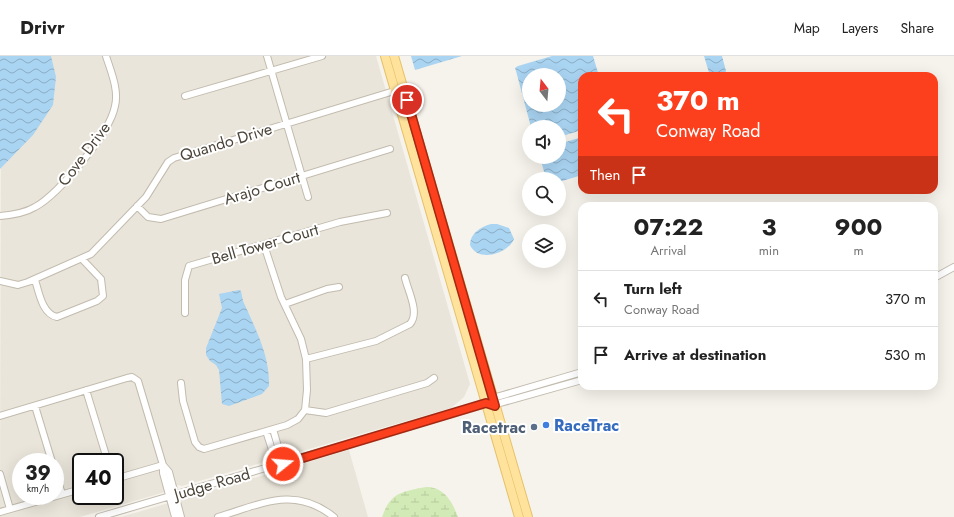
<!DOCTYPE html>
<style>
:root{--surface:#fff;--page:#f6f6f6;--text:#222;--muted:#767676;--line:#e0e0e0}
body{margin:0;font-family:Jost,sans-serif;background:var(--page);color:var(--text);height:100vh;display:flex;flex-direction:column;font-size:15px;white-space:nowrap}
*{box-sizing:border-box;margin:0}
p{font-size:13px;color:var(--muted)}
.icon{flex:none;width:22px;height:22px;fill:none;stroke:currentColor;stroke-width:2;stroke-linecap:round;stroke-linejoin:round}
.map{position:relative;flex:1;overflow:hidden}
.side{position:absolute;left:578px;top:146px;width:360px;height:188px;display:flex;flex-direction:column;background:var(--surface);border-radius:12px;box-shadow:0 4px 16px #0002}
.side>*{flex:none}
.hud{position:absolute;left:578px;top:16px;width:360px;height:122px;border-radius:12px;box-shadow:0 4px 16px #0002;background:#fc3f1d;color:#fff;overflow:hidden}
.needle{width:26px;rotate:344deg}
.controls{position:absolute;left:522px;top:12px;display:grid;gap:8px}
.controls a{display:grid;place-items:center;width:44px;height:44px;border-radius:50%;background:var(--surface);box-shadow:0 4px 16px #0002;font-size:20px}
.speed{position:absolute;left:12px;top:397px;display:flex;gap:8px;font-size:20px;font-weight:700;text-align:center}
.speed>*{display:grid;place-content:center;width:52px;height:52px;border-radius:50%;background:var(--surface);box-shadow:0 4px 16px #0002;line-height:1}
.speed small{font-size:10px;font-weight:400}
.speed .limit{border:2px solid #111;border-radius:6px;background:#fff;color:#111}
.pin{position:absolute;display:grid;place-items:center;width:34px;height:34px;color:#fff;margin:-17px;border:2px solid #fff;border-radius:50%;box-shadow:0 1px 4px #0007}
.me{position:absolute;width:44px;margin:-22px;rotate:73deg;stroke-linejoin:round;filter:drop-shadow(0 0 3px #0008)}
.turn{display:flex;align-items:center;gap:14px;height:84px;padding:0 12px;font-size:18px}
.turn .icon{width:52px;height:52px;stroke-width:2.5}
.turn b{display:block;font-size:28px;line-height:34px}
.then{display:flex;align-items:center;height:38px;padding:0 12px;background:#0003;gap:8px;font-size:15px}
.eta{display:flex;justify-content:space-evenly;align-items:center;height:68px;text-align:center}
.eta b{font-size:24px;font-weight:700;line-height:28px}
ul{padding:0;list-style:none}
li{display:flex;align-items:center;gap:12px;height:56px;padding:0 12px;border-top:1px solid var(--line)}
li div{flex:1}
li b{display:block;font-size:15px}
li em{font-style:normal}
header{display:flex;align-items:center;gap:24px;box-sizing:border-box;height:56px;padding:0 20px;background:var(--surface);border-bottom:1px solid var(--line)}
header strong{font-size:19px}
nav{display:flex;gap:22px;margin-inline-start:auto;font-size:14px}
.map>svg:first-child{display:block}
.residential{fill:#eae5da;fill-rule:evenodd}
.wetland{fill:url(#wetland-marsh)}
.water{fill:url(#water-waves);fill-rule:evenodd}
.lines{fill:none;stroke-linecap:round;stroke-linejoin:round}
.minor-casing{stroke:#c2bbae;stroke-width:8}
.major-casing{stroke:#e6c16a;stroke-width:10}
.minor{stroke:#fff;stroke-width:6}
.major{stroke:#ffe39c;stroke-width:8}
.route-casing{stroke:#a42913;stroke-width:10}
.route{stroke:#fc3f1d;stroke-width:7}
.shop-dot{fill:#3f7fe0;stroke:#fff;stroke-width:1.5}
.service-dot{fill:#5c6f8a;stroke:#fff;stroke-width:1.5}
.labels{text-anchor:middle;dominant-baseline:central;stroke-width:4;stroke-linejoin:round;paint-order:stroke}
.street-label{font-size:16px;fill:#4b4439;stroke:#fff}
.shop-label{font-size:16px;font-weight:bold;fill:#366cbe;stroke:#fff;text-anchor:start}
.service-label{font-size:16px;font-weight:bold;fill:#4e5e75;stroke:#fff;text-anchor:end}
</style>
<header>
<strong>Drivr</strong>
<nav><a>Map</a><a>Layers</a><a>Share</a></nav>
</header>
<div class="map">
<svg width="954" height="461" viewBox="0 0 954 461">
<defs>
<pattern id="wetland-marsh" width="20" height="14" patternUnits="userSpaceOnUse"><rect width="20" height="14" fill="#d2eab5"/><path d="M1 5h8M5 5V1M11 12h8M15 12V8" fill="none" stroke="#b6ca9c"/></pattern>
<pattern id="water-waves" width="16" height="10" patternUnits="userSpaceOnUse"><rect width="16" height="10" fill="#a9d4f2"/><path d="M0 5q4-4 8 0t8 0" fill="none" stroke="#8caec5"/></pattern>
</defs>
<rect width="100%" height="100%" fill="#f6f3ec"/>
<path class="residential" d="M1,0H376L470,328L464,341L451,352L182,430L177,429L178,432L165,436L80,461H0ZM21,406H55V440H21ZM81,406H115V440H81Z
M349,394L368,461H121Z"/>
<path class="wetland" d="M426,431C444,431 452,445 458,461H382C391,436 401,436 426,431Z"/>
<path class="water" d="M0,0H51L56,21L53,49L33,79L0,113Z
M411,0H462L415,14Z
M552,0H593L599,20H582V74L559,81V71H531L516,15L515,12L518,10ZM529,19H559V49H529Z
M704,0H722L726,15L725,17L710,20Z
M582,81V119L559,126V123H546L540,101H559V88Z
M491,168H497L509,172L514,183C508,198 478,207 470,189C470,178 480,171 491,168Z
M239,234L241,235L243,245C255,272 270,299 269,330L262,338L229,350L222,348L219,314L216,309L210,305L206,299V292L222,252L219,238Z"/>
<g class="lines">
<defs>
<path id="minor" d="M267,0L308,141
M185,40L322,0
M137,150L148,161L161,163L390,93
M0,160C12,159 25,157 35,151C59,138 110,77 115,50C119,34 111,16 106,0
M934,222L954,211
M35,224C39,236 42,258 57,261L97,245L103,240L101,223L82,203
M0,225L18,229L28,226L91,198L146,141L168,106L174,102L404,32
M285,248L327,233L339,231
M185,257V224L189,210L340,166L387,157
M306,303L376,285L410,268C420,257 408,235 405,222
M181,327L183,345L195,386L199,391L204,393L287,369L298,363L305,354L307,334L306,303L301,283L281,241L264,189
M86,334L108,406
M493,349L582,324
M35,350L52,406
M305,354L326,357L427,327L434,322
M0,360L127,322L132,321L138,325L163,409V417L175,461
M273,373L283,408
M266,375L277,409
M163,409L169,416L181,461
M55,416L62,438
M0,418L10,453
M115,423L163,409
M0,456L81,433
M99,461L486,347L493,342L582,316
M218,461C262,448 294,429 334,461"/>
<path id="major" d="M385,0L519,461
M394,0L528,461"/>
</defs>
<use href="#minor" class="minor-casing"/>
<use href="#major" class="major-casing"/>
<use href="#minor" class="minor"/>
<use href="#major" class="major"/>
</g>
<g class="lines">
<defs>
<path id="route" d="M283,408L486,347L495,350L407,44"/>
</defs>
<use href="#route" class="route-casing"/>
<use href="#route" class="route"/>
</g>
<circle class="shop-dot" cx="546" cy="369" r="4"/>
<circle class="service-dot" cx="534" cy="371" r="4"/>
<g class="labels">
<g class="street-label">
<text transform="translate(226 86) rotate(-17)">Quando Drive</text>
<text transform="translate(84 98) rotate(-53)">Cove Drive</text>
<text transform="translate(262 132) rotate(-17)">Arajo Court</text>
<text transform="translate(265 188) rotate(-16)">Bell Tower Court</text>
<text transform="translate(212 428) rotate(-16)">Judge Road</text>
</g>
<g class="shop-label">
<text x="554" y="369">RaceTrac</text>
</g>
<g class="service-label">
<text x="526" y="371">Racetrac</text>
</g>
</g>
</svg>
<div class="controls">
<a><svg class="needle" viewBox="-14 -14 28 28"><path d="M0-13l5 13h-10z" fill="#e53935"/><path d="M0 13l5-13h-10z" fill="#767676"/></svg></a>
<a><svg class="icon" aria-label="sound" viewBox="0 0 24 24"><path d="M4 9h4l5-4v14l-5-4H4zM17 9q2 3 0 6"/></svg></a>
<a><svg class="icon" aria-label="search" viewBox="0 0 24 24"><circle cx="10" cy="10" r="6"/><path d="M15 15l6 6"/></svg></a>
<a><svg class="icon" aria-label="layers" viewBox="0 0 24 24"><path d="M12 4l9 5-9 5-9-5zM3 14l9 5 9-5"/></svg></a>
</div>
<div class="speed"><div>39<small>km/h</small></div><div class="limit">40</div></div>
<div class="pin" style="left:407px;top:44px;background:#d93025"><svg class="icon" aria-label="arrive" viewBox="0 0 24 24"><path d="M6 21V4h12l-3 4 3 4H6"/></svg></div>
<svg class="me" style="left:283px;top:408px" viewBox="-20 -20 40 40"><circle r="17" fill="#fc3f1d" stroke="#fff" stroke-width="3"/><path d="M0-11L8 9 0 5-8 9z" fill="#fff"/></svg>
<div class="hud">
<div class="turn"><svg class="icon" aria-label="left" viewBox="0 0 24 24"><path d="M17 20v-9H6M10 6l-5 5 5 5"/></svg><div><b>370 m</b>Conway Road</div></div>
<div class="then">Then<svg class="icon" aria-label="arrive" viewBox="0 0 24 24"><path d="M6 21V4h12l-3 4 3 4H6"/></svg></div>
</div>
<section class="side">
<div class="eta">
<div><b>07:22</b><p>Arrival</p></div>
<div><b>3</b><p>min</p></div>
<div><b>900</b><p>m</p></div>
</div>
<ul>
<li><svg class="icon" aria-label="left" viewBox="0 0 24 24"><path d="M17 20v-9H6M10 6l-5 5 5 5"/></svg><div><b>Turn left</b><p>Conway Road</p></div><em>370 m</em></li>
<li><svg class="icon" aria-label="arrive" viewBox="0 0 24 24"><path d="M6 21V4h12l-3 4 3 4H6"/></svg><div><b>Arrive at destination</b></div><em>530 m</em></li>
</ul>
</section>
</div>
